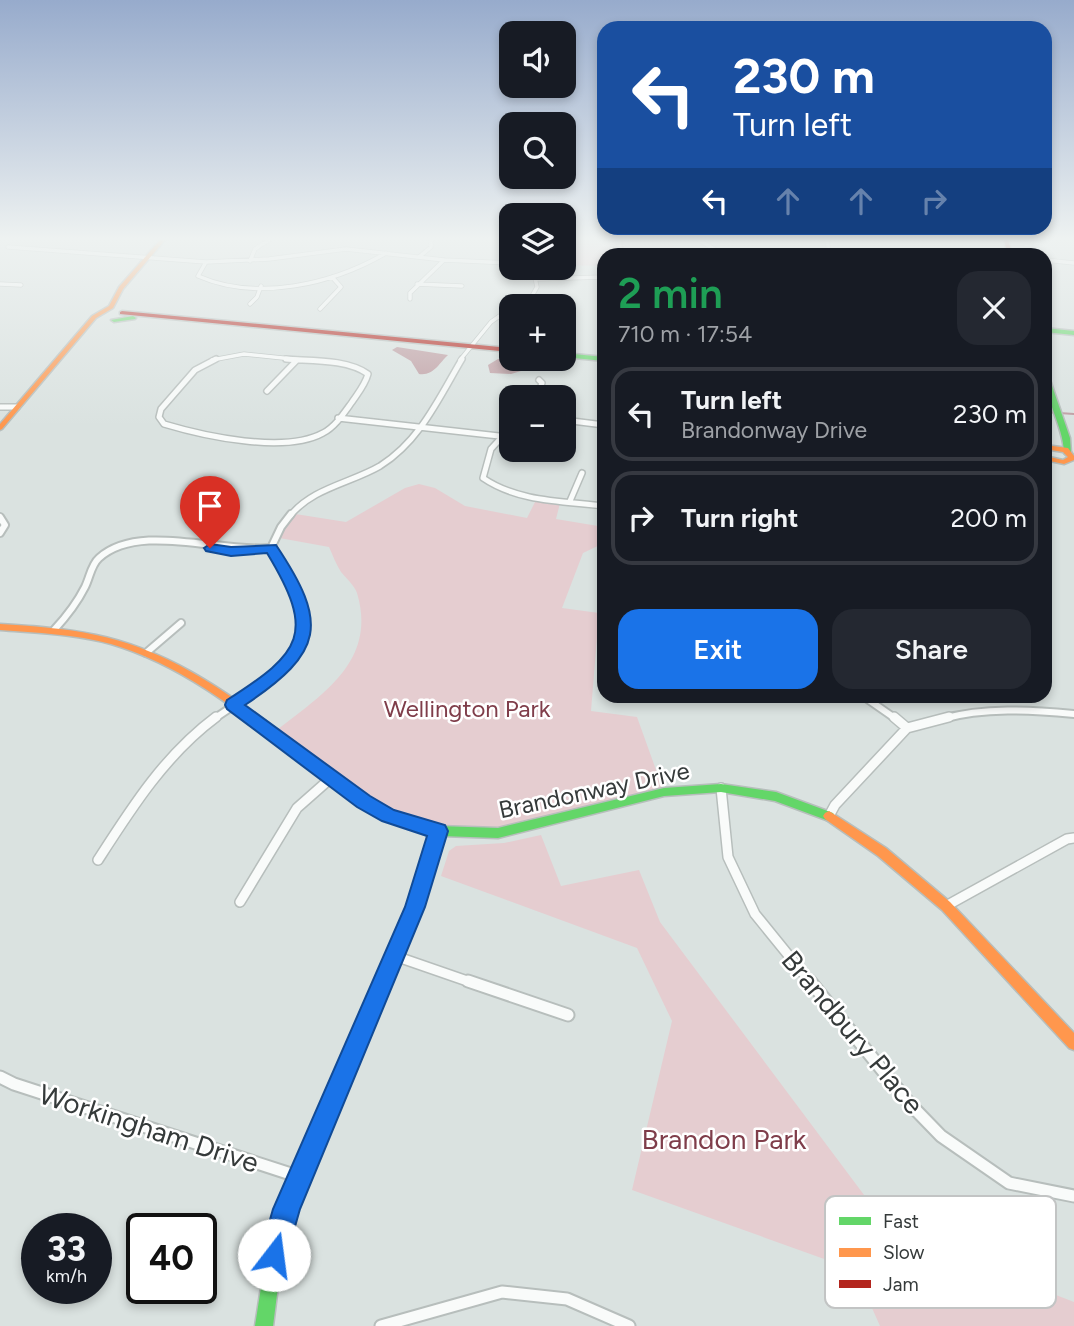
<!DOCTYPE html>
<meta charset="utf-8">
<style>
:root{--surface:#171b24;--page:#242831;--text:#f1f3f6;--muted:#9ea1a6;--line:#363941;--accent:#1a73e8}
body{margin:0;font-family:Figtree,sans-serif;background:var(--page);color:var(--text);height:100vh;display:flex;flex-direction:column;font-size:26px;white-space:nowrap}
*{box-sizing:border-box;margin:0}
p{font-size:23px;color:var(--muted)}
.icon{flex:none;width:38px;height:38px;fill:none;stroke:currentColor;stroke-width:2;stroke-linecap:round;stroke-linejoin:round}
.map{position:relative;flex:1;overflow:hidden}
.sheet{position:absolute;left:597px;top:248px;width:455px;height:455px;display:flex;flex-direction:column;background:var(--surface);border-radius:21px;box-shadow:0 4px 10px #0003}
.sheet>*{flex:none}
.top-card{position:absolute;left:597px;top:21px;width:455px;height:214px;border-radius:21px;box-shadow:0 4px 10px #0003;background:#1a4fa0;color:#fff;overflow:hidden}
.fabs{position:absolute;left:499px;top:21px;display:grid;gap:14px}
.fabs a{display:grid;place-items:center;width:77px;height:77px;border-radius:14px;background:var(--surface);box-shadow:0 4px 10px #0003;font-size:35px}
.speed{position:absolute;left:21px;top:1213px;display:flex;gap:14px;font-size:35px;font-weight:700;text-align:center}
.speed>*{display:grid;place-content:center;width:91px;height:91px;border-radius:50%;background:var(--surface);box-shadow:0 4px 10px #0003;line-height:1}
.speed small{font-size:18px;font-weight:400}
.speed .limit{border:4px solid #111;border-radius:10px;background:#fff;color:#111}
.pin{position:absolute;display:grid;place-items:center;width:60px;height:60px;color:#fff;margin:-72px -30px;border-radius:50% 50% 50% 0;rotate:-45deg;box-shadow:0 0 7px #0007}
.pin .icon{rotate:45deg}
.me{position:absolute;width:77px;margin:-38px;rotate:15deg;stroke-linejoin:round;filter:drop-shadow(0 0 5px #0008)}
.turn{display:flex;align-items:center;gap:24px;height:147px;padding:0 21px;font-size:32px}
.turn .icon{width:91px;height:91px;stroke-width:2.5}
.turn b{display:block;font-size:49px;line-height:60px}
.lanes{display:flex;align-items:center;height:66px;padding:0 21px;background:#0003;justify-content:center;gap:35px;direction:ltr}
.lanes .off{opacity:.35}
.round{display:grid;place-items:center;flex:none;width:74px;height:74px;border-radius:21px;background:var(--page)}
.headline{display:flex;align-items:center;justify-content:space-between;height:119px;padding:0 21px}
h1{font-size:42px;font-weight:600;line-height:52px;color:#1e9e55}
.button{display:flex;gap:14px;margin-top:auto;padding:14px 21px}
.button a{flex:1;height:80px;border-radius:21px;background:var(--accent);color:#fff;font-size:28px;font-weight:600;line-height:80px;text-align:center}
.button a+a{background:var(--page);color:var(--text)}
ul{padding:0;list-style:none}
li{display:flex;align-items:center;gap:21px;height:94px;margin:0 14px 10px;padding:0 7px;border:4px solid var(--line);border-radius:21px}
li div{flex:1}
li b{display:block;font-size:26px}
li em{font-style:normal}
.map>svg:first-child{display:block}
.green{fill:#e5cdd0}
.water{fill:#bf9ea3}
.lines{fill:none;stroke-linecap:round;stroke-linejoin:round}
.stream{stroke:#bf9ea3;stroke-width:2}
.street-far4-casing{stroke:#b7bebc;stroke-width:5}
.street-far3-casing{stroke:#b7bebc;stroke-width:8}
.street-far2-casing{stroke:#b7bebc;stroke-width:10}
.street-far1-casing{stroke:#b7bebc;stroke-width:12}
.street-casing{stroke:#b7bebc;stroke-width:15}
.fast-casing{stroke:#b7bebc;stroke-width:3}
.slow-casing{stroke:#b7bebc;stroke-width:3}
.jam-casing{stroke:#b7bebc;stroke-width:3}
.street-far4{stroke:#f9fbfa;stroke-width:3.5}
.street-far3{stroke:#f9fbfa;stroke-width:5}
.street-far2{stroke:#f9fbfa;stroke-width:6}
.street-far1{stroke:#f9fbfa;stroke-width:9}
.street{stroke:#f9fbfa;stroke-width:11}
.fast{fill:#63d668;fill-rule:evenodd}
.slow{fill:#ff974d;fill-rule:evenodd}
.jam{fill:#b3261e;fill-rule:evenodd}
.route{fill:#1a73e8;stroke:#114b97;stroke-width:2}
.labels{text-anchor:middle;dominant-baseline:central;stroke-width:5;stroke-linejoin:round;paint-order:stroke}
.park-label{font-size:24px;fill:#7f3d4a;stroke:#fff}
.street-label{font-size:24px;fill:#353a3a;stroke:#fff}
.near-street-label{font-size:28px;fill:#353a3a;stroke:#fff}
.near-park-label{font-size:28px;fill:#7f3d4a;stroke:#fff}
.key{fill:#fff;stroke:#c2c4c4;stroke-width:2}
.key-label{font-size:19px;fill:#353a3a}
</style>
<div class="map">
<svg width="1074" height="1326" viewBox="0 0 1074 1326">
<rect width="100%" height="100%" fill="#dae2e0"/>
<path class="green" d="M569,240H670L673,246L693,255L604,256V266L564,265V242Z
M419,484L435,488L465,506L527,518L538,496L561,499L556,519L604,527V543L583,553L562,608L599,613L591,711L637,717L664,792L498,833L448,832L389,816L272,734C319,696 378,663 357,593C354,585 346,578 341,572C336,564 333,556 329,547L274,537L289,513L346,522L405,488Z
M541,835L561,886L639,870L660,922L891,1231L1074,1302V1326H880L855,1270L632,1190L672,1021L637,948L441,876L449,851L456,846L504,843Z"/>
<path class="water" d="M397,347L448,355C439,363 434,376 419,374L411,361L392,350Z
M498,359L532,361L541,365L511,374L490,373L488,365Z"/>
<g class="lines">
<path class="stream" d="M622,240L623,250L630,256
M1045,412L1074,414"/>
<defs>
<path id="street-far4" d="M699,240L726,256
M827,240L830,256
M564,243L569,240
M8,247L206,262L269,259L346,249L444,260L511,263
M896,251L898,256
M419,257L431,247V240
M1045,260L1074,263
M250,261L255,249L269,240
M206,262L198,276C257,302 333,284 386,253
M536,279L604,277
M0,284L21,285
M417,284L462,286
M410,299V293L444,260
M250,304L257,297L261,286
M514,306L532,296L537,287L533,268
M320,309L341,287L332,277
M212,360L244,354L302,360
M460,360L491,322L511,308"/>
<path id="street-far3" d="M216,359L195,370L161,409L159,417L164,424C204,436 285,454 323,433C335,427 344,413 352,402C358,393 365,385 368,374C347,359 311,361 286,359
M267,391L297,360
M537,397L542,383L539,380
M0,407H17
M338,418L499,436
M564,420L604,425
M511,427L491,449L483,478C518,502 563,501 604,506
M570,501L582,473
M290,516C312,488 351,483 380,466C420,441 439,398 462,359"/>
<path id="street-far2" d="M0,517L5,525L0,533
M54,630C66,617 77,603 85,587C90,577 91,565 99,558C139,522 219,553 271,548
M146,653L181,623
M863,696L896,719
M214,719C254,690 320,662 299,601C293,582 281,565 271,548L281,527L291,514
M942,719C985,707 1030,710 1074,714"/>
<path id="street-far1" d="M894,717L907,728
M721,788L728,857L755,914L811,983
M829,816L835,805L907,728L949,717
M98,860C132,807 165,755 216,717
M240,902L297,808L331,778
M946,906L1067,839L1074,838
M395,956L473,983"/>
<path id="street" d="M468,981L568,1015
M810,981L909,1103L941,1136L1009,1183L1074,1196
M0,1077L14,1084L300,1177
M381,1326L502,1292L567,1299L629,1326"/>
<path id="fast" d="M133,316L136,318L135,319L114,322L111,320Z
M1045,328L1074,331V335L1045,332Z
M564,353L604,357V361L564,357Z
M1045,372L1048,374L1070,438L1071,454H1065L1064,452C1063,425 1044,399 1045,372Z
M721,784L776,792L833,813L835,816L833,819L829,821L775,801L721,792L664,796L498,838L442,836L421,907L295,1209L282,1255L273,1326H255L266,1255L279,1209L409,907L431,834L400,823L398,820L400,817L404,815L438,826L498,828L664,788Z"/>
<path id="slow" d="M160,240H165L123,289L113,308L96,318L2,429L0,430V424L92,316L109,306L119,287Z
M1045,445L1068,448L1074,456V460L1064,464L1045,460V456L1063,460L1068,457L1063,452L1045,449Z
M0,624C32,626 64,628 96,635C164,649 220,687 275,728C317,761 357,798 408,817L410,820L408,823C382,829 317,773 296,756C239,711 182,665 111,644C75,634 37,633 0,630Z
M829,811L886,848L950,902L1074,1033V1050L1069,1048L942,910L878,856L825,819L823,816L825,813Z"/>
<path id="jam" d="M1004,240H1008L1013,256H1008Z
M122,311L511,348V352L120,314V312Z"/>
</defs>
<use href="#street-far4" class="street-far4-casing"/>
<use href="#street-far3" class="street-far3-casing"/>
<use href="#street-far2" class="street-far2-casing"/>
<use href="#street-far1" class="street-far1-casing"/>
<use href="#street" class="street-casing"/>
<use href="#fast" class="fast-casing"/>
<use href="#slow" class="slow-casing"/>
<use href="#jam" class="jam-casing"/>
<use href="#street-far4" class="street-far4"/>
<use href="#street-far3" class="street-far3"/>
<use href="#street-far2" class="street-far2"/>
<use href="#street-far1" class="street-far1"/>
<use href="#street" class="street"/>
<use href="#fast" class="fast"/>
<use href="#slow" class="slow"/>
<use href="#jam" class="jam"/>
</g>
<linearGradient id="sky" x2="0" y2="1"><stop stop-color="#97abcc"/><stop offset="0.56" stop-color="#eef2f1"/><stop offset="1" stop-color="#eef2f1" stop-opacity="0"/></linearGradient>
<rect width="1074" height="426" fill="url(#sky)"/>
<path class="route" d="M210,544L231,547L276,545C329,624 324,652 245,705L370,796L394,810L445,825L448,831L425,907L300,1209L284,1265L274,1269L265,1265L260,1255L273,1209L405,907L427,836L382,821L357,807L227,709L225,705L227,700C302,652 316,634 267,553L231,556L206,551L204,548Z"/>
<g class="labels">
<g class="park-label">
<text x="467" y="708">Wellington Park</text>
</g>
<g class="street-label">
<text transform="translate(594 790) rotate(-12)">Brandonway Drive</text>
</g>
<g class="near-street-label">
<text transform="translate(853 1032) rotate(50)">Brandbury Place</text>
<text transform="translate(149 1128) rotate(18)">Workingham Drive</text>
</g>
<g class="near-park-label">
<text x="724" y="1139">Brandon Park</text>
</g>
</g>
<rect x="825" y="1196" width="231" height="112" rx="10" class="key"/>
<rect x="839" y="1217" width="32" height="8" fill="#63d668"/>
<rect x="839" y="1248" width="32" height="9" fill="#ff974d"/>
<rect x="839" y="1280" width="32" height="8" fill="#b3261e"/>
<g class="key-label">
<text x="883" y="1228">Fast</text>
<text x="883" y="1259">Slow</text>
<text x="883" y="1291">Jam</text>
</g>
</svg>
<div class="fabs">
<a><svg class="icon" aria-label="sound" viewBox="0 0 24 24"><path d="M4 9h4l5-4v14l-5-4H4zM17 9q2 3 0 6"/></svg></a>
<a><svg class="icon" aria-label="search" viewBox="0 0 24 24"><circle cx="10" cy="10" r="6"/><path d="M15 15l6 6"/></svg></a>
<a><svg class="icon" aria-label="layers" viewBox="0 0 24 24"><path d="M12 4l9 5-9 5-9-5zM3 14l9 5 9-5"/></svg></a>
<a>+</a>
<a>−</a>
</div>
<div class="speed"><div>33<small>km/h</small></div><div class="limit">40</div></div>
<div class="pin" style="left:210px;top:548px;background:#d93025"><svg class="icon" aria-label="arrive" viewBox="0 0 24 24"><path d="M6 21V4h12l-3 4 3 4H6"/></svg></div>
<svg class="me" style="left:274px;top:1255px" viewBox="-20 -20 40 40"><circle r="19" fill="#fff"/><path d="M0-13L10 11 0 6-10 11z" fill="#1a73e8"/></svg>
<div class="top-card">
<div class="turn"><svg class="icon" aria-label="left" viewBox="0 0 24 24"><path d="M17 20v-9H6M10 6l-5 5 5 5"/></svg><div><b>230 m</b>Turn left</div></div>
<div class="lanes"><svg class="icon" aria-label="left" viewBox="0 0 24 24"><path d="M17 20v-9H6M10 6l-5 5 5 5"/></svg><svg class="icon off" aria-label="ahead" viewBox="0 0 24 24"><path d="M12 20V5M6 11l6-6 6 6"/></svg><svg class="icon off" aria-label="ahead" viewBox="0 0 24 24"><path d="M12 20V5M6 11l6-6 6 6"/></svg><svg class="icon off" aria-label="right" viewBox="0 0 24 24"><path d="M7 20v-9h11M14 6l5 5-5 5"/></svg></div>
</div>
<section class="sheet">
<div class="headline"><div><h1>2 min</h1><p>710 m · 17:54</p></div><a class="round"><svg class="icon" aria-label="close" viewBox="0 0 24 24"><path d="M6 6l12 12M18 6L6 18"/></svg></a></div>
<ul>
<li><svg class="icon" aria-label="left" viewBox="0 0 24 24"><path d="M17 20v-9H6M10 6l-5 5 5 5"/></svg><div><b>Turn left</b><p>Brandonway Drive</p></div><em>230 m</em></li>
<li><svg class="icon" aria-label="right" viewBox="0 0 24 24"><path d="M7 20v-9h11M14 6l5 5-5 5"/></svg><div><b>Turn right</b></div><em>200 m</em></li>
</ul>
<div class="button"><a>Exit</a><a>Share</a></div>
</section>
</div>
